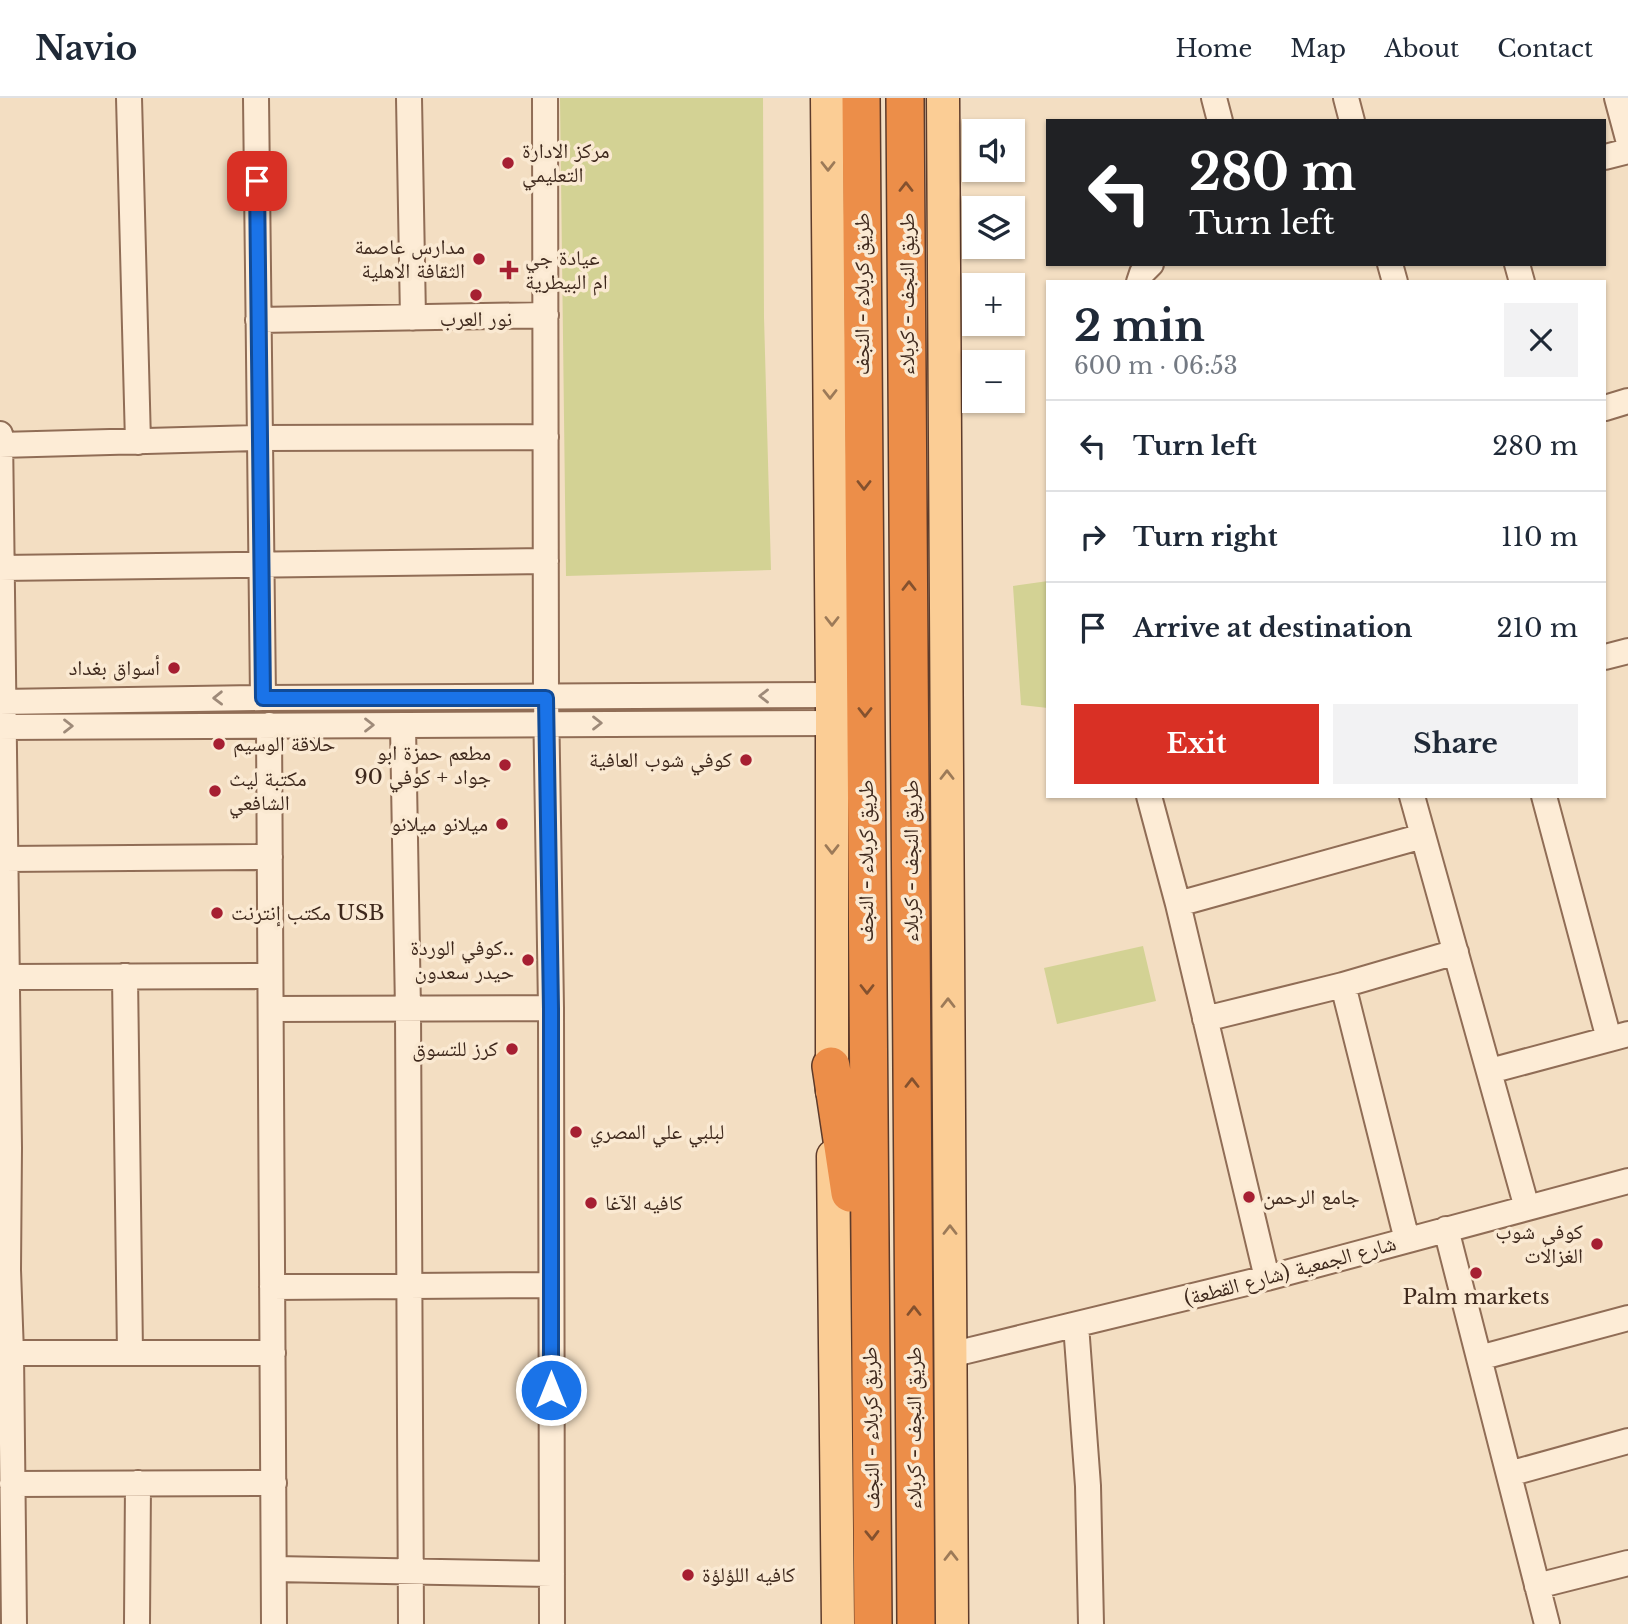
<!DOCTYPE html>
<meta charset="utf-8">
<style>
:root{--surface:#fff;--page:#f2f2f3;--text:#1f2937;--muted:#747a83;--line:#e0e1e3;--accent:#d93025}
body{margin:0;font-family:"Libre Baskerville","Noto Naskh Arabic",serif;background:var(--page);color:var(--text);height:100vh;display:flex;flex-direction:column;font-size:26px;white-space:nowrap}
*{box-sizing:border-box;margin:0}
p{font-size:23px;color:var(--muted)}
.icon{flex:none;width:38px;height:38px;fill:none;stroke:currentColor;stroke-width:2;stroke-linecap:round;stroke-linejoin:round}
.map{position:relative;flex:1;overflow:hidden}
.details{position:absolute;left:1046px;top:182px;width:560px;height:518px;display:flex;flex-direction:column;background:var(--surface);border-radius:0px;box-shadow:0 2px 5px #0004}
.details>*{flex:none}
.hud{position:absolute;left:1046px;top:21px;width:560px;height:147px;border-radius:0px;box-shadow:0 2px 5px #0004;background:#202124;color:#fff;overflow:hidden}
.controls{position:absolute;left:962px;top:21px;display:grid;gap:14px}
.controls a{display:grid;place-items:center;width:63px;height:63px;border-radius:0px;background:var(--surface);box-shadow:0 2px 5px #0004;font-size:35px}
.pin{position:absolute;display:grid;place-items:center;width:60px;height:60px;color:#fff;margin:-30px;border-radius:14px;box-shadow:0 4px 10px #0006}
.me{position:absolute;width:77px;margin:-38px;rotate:0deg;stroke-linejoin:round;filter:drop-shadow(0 0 5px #0008)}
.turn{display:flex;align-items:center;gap:24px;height:147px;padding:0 28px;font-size:32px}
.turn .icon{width:91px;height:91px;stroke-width:2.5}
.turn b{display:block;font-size:49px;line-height:60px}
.round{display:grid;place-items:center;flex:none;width:74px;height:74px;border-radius:0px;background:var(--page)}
.summary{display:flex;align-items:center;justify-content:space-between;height:119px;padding:0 28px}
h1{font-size:42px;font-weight:800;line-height:52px}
.button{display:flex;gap:14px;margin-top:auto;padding:14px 28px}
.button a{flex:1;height:80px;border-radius:0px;background:var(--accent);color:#fff;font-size:28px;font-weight:800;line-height:80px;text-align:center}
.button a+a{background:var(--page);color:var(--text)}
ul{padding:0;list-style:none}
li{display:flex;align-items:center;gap:21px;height:91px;padding:0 28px;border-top:2px solid var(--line)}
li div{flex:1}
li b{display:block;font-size:26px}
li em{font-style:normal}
header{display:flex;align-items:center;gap:42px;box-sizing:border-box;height:98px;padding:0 35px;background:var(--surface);border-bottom:2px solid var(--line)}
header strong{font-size:33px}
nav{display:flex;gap:38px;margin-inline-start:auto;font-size:24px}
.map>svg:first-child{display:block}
.green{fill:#d3d294}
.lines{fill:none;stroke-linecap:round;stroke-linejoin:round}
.minor-casing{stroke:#906d56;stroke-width:28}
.major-casing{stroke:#5d3b2b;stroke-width:35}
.highway-casing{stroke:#5d3b2b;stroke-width:40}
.minor{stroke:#fdecd6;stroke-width:24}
.major{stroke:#fbcd95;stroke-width:32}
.highway{stroke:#ec8e49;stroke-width:37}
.oneway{stroke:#9c7a58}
.oneway2{stroke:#84512e}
.oneway3{stroke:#9e8a79}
.route-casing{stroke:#114b97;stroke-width:18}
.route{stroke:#1a73e8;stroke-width:12}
.poi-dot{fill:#a61f32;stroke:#fae9d2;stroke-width:2.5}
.labels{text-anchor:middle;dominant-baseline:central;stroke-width:7;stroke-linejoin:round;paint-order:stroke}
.poi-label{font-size:21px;fill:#3e281c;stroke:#fae9d2;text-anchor:start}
.street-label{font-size:21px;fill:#3e281c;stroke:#fae9d2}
</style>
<header>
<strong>Navio</strong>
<nav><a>Home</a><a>Map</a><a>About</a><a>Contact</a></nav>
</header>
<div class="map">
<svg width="1628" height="1526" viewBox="0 0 1628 1526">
<rect width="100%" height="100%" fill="#f3dec2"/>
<path class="green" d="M560,0H763L764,219L771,472L566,478Z
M1048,483V610L1021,607L1013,488Z
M1143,848L1156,903L1057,926L1044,870Z"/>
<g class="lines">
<defs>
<path id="minor" d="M129,0L138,344
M256,0L263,600
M409,0L413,220
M545,0L546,600L551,910L552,1526
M1214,0L1220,23
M1346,0L1352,23
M1617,0L1628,41
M1605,59L1628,53
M1390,166L1395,184
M1517,166L1522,184
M1139,184L1142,175L1151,166
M258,222L546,217
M1605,310L1628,303
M0,336L9,1050L8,1172L11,1255L14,1526
M0,347L260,340L546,339
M1,470L546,463
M1605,559L1628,553
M0,604L263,600L832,597
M269,627L274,1526
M403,628L408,911L411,1526
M0,629L832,625
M1149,698L1178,806L1267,1180
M1412,698L1527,1110
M1544,698L1609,941
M5,761L270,759
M1178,806L1423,738
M125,878L130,1255
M7,879L270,878
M1343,887L1456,854
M271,911L551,910
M1205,921L1343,887L1407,1142
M1490,973L1628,936
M1446,1131L1547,1526
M272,1189L551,1187
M1076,1227L1088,1388L1091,1526
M11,1255H273
M950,1257L1267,1180L1628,1083
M1479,1260L1628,1220
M1509,1376L1628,1343
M12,1386L274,1385
M274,1471L552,1476
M1537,1488L1628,1465
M137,1526L138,1385"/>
<path id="major" d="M827,0L832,597V993
M943,0L952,1526
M833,1058L838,1526"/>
<path id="highway" d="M861,0L873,1526
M905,0L916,1526
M831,968L850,1095"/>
</defs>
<use href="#minor" class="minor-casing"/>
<use href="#major" class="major-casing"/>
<use href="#highway" class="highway-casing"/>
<use href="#minor" class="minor"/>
<use href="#major" class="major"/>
<use href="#highway" class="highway"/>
</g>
<defs><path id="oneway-chevron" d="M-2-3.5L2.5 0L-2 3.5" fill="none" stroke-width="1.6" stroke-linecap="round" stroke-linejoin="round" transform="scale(1.75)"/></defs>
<g class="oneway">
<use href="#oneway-chevron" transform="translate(828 68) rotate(90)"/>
<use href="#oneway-chevron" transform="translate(830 296) rotate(90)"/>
<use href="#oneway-chevron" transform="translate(832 523) rotate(90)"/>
<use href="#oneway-chevron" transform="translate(947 677) rotate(-90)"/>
<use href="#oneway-chevron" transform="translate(832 751) rotate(90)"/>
<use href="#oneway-chevron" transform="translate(948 905) rotate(-90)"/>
<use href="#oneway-chevron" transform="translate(950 1132) rotate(-90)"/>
<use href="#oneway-chevron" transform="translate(951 1458) rotate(-90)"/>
</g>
<g class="oneway2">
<use href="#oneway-chevron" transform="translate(906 89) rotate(-90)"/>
<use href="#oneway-chevron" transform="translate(864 387) rotate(90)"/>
<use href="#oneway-chevron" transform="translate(909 488) rotate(-90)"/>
<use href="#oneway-chevron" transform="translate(865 614) rotate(90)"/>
<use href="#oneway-chevron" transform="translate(867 891) rotate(90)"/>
<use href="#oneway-chevron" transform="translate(912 985) rotate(-90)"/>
<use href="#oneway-chevron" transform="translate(914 1213) rotate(-90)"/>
<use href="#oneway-chevron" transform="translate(872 1437) rotate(89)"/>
</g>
<g class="oneway3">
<use href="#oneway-chevron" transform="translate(764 598) rotate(180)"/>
<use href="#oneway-chevron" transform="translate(218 600) rotate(179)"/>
<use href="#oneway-chevron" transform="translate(597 625)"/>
<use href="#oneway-chevron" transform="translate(369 627)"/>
<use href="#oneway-chevron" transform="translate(68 628)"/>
</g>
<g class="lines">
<defs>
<path id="route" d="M257,83L263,600H546L551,911V1292"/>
</defs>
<use href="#route" class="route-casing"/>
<use href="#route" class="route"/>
</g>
<g class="poi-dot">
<circle cx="508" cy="65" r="7"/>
<circle cx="479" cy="161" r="7"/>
<path d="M505.5 161.5h7v7h7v7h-7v7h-7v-7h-7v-7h7z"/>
<circle cx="476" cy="197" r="7"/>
<circle cx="174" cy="570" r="7"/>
<circle cx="219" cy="646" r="7"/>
<circle cx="746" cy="662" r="7"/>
<circle cx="505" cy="667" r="7"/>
<circle cx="215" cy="693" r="7"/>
<circle cx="502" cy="726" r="7"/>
<circle cx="217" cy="815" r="7"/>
<circle cx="528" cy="862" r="7"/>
<circle cx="512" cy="951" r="7"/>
<circle cx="576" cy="1034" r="7"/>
<circle cx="1249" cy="1099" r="7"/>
<circle cx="591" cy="1105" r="7"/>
<circle cx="1597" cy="1146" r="7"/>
<circle cx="1476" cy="1175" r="7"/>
<circle cx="688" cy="1477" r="7"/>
</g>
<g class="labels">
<g class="poi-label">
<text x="522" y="53">مركز الادارة<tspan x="522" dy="24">التعليمي</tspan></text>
<text x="465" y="149" text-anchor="end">مدارس عاصمة<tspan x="465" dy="24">الثقافة الاهلية</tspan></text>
<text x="525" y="160">عيادة جي<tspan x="525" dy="24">ام البيطرية</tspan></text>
<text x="476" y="221" text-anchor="middle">نور العرب</text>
<text x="160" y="570" text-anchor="end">أسواق بغداد</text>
<text x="233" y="646">حلاقة الوسيم</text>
<text x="491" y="655" text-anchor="end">مطعم حمزة ابو<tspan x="491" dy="24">جواد + كوفي 90</tspan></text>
<text x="732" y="662" text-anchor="end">كوفي شوب العافية</text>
<text x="229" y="681">مكتبة ليث<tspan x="229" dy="24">الشافعي</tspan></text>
<text x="488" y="726" text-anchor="end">ميلانو ميلانو</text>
<text x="231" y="815">مكتب إنترنت USB</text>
<text x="514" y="850" text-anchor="end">كوفي الوردة..<tspan x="514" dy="24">حيدر سعدون</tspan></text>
<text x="498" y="951" text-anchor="end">كرز للتسوق</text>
<text x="590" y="1034">لبلبي علي المصري</text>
<text x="1263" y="1099">جامع الرحمن</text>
<text x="605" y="1105">كافيه الآغا</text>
<text x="1583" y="1134" text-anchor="end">كوفي شوب<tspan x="1583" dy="24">الغزالات</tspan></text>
<text x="1476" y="1199" text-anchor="middle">Palm markets</text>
<text x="702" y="1477">كافيه اللؤلؤة</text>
</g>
<g class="street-label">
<text transform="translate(862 196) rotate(-90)">طريق کربلاء - النجف</text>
<text transform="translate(907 196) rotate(-90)">طريق النجف - کربلاء</text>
<text transform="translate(866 763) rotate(-90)">طريق کربلاء - النجف</text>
<text transform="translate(911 763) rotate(-90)">طريق النجف - کربلاء</text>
<text transform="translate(1290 1173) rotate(-15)">شارع الجمعية (شارع القطعة)</text>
<text transform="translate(871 1330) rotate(-91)">طريق کربلاء - النجف</text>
<text transform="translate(914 1330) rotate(-90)">طريق النجف - کربلاء</text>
</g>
</g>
</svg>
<div class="controls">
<a><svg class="icon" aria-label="sound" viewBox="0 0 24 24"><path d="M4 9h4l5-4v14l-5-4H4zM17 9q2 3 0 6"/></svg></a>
<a><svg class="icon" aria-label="layers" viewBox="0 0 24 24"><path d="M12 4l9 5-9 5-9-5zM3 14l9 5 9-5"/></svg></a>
<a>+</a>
<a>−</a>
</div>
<div class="pin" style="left:257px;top:83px;background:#d93025"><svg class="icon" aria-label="arrive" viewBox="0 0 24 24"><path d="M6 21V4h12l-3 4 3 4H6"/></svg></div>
<svg class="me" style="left:551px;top:1292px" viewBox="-20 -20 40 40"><circle r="17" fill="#1a73e8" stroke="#fff" stroke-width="3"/><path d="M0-11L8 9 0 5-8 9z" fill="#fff"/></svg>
<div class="hud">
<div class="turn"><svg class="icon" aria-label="left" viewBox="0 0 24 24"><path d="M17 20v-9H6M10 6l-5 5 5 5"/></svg><div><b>280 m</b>Turn left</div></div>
</div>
<section class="details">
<div class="summary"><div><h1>2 min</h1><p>600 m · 06:53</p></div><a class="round"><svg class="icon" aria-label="close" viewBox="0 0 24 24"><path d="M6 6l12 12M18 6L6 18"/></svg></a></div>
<ul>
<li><svg class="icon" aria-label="left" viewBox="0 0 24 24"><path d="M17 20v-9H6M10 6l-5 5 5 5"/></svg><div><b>Turn left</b></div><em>280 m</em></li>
<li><svg class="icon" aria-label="right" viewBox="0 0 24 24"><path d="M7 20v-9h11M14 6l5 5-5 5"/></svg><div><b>Turn right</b></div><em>110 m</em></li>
<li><svg class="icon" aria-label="arrive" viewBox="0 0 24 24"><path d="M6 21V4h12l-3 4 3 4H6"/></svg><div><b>Arrive at destination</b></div><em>210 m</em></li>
</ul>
<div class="button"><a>Exit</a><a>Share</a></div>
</section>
</div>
